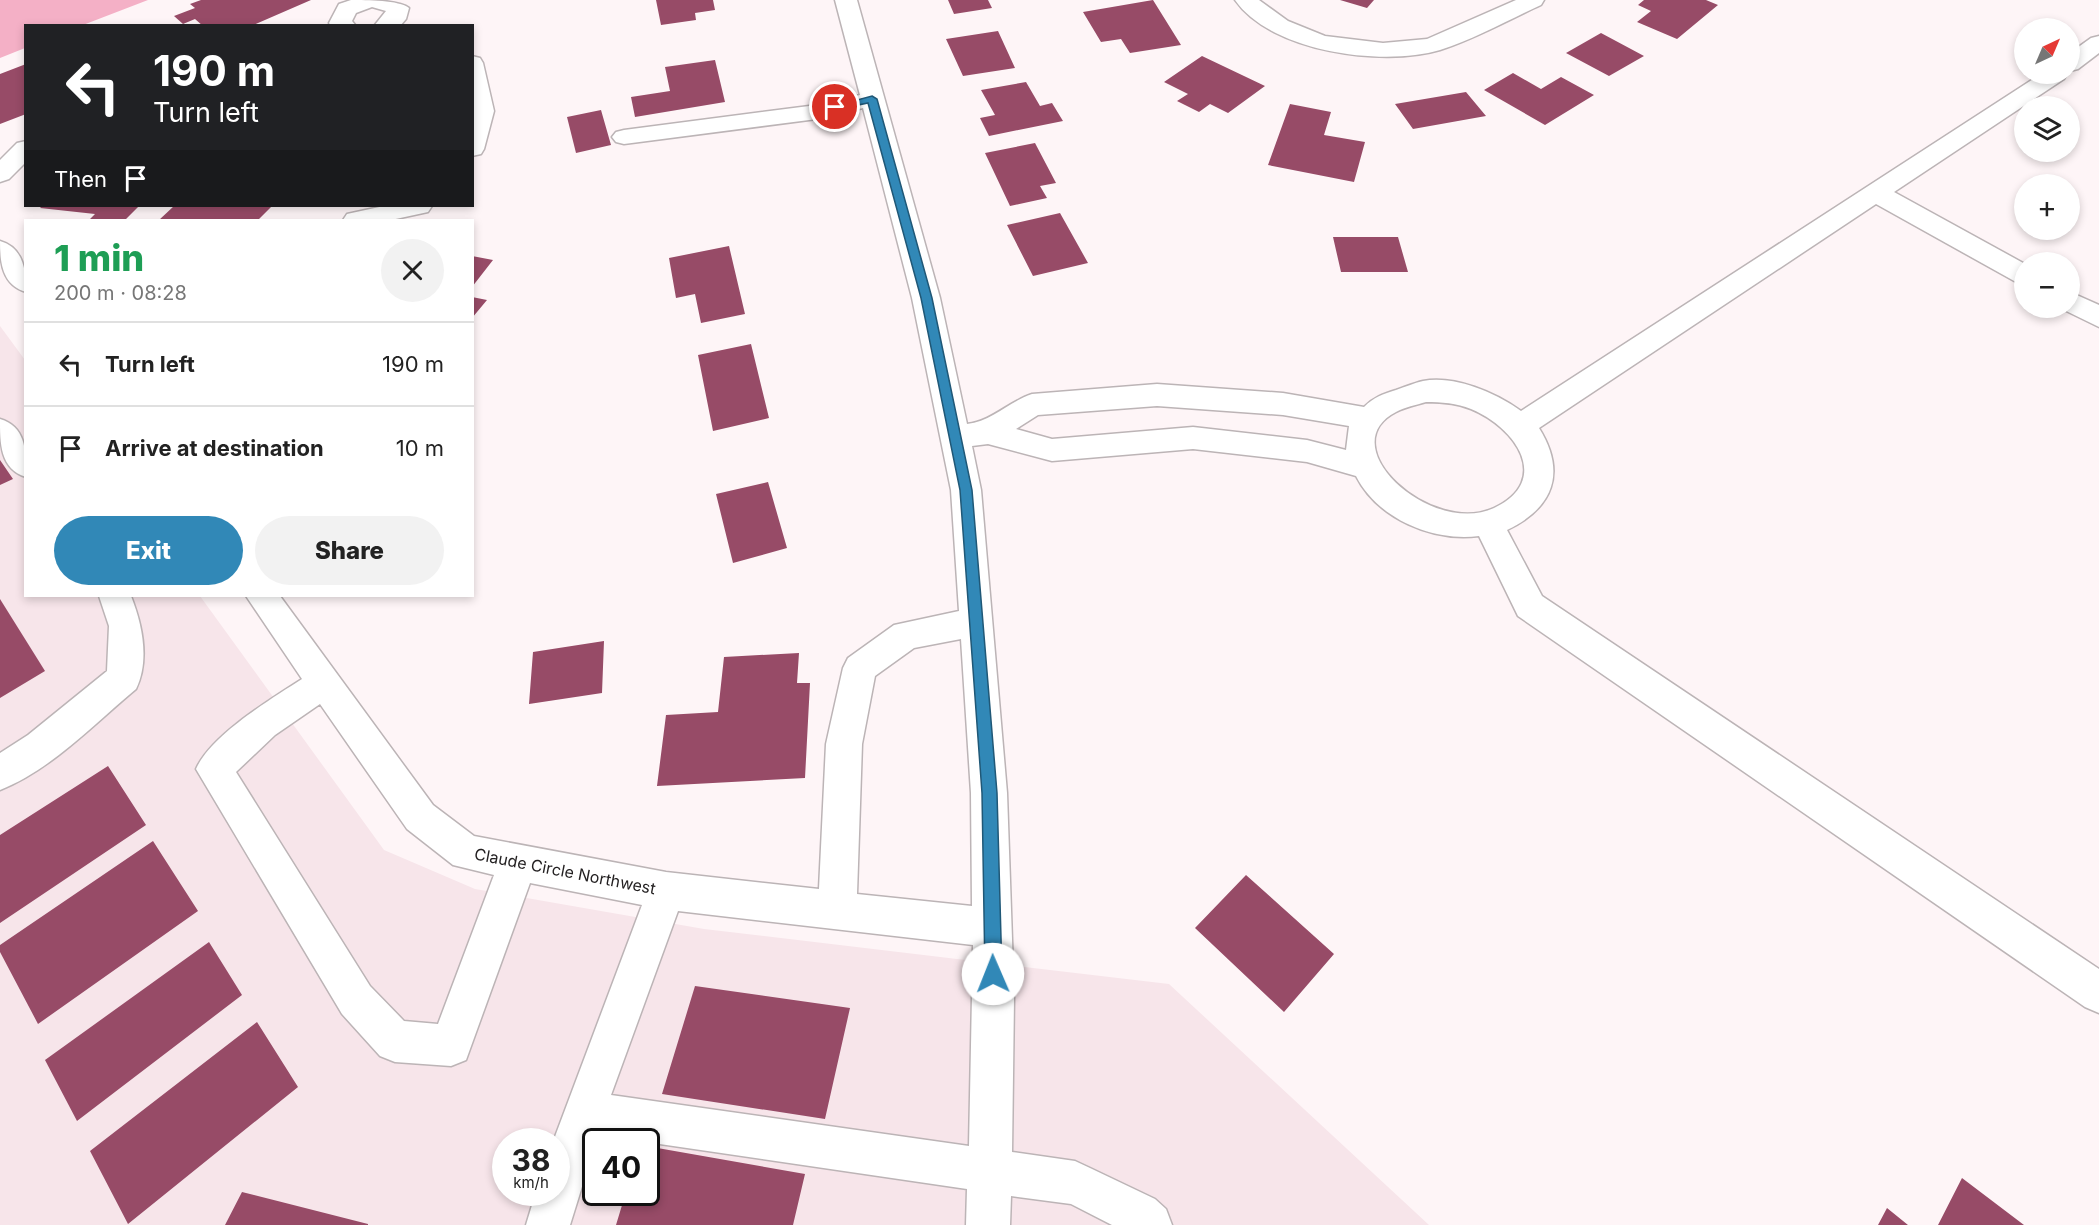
<!DOCTYPE html>
<meta charset="utf-8">
<style>
:root{--surface:#fff;--page:#f2f2f2;--text:#222;--muted:#767676;--line:#e0e0e0;--accent:#3188b7}
body{margin:0;font-family:Inter,sans-serif;background:var(--page);color:var(--text);height:100vh;display:flex;flex-direction:column;font-size:22px;white-space:nowrap}
*{box-sizing:border-box;margin:0}
p{font-size:20px;color:var(--muted)}
.icon{flex:none;width:33px;height:33px;fill:none;stroke:currentColor;stroke-width:2;stroke-linecap:round;stroke-linejoin:round}
.map{position:relative;flex:1;overflow:hidden}
.sheet{position:absolute;left:24px;top:219px;width:450px;height:378px;display:flex;flex-direction:column;background:var(--surface);border-radius:0px;box-shadow:0 3px 9px #0003}
.sheet>*{flex:none}
.hud{position:absolute;left:24px;top:24px;width:450px;height:183px;border-radius:0px;box-shadow:0 3px 9px #0003;background:#202124;color:#fff;overflow:hidden}
.needle{width:39px;rotate:44deg}
.controls{position:absolute;left:2014px;top:18px;display:grid;gap:12px}
.controls a{display:grid;place-items:center;width:66px;height:66px;border-radius:50%;background:var(--surface);box-shadow:0 3px 9px #0003;font-size:30px}
.speed{position:absolute;left:492px;top:1128px;display:flex;gap:12px;font-size:30px;font-weight:700;text-align:center}
.speed>*{display:grid;place-content:center;width:78px;height:78px;border-radius:50%;background:var(--surface);box-shadow:0 3px 9px #0003;line-height:1}
.speed small{font-size:15px;font-weight:400}
.speed .limit{border:3px solid #111;border-radius:9px;background:#fff;color:#111}
.pin{position:absolute;display:grid;place-items:center;width:51px;height:51px;color:#fff;margin:-26px;border:3px solid #fff;border-radius:50%;box-shadow:0 2px 6px #0007}
.me{position:absolute;width:66px;margin:-33px;rotate:359deg;stroke-linejoin:round;filter:drop-shadow(0 0 4px #0008)}
.turn{display:flex;align-items:center;gap:21px;height:126px;padding:0 30px;font-size:27px}
.turn .icon{width:78px;height:78px;stroke-width:2.5}
.turn b{display:block;font-size:42px;line-height:51px}
.then{display:flex;align-items:center;height:57px;padding:0 30px;background:#0003;gap:12px;font-size:22px}
.round{display:grid;place-items:center;flex:none;width:63px;height:63px;border-radius:32px;background:var(--page)}
.overview{display:flex;align-items:center;justify-content:space-between;height:102px;padding:0 30px}
h1{font-size:36px;font-weight:800;line-height:45px;color:#1e9e55}
.primary-button{display:flex;gap:12px;margin-top:auto;padding:12px 30px}
.primary-button a{flex:1;height:69px;border-radius:36px;background:var(--accent);color:#fff;font-size:24px;font-weight:800;line-height:69px;text-align:center}
.primary-button a+a{background:var(--page);color:var(--text)}
ul{padding:0;list-style:none}
li{display:flex;align-items:center;gap:18px;height:84px;padding:0 30px;border-top:2px solid var(--line)}
li div{flex:1}
li b{display:block;font-size:22px}
li em{font-style:normal}
.map>svg:first-child{display:block}
.built{fill:#f7e5ea;fill-rule:evenodd}
.green{fill:#f4b0c6}
.building{fill:#974b67}
.lines{fill:none;stroke-linecap:round;stroke-linejoin:round}
.minor-casing{stroke:#bcb4b6;stroke-width:3}
.minor{fill:#fff;fill-rule:evenodd}
.route{fill:#3188b7;stroke:#205877;stroke-width:1.5}
.labels{text-anchor:middle;dominant-baseline:central;stroke-width:6;stroke-linejoin:round;paint-order:stroke}
.street-label{font-size:16px;fill:#242122;stroke:#fff}
</style>
<div class="map">
<svg width="2099" height="1225" viewBox="0 0 2099 1225">
<rect width="100%" height="100%" fill="#fef5f7"/>
<path class="built" d="M0,326L25,360L26,596H200L384,850L475,889L704,929L1169,984L1429,1225H0ZM506,1142H556V1192H506ZM596,1142H646V1192H596Z"/>
<path class="green" d="M0,0H148L83,25L26,26L25,48L0,58Z"/>
<path class="building" d="M201,0H311L251,26H203L195,19L183,24L174,16L195,8L190,4Z
M656,0H713L715,10L695,13L696,20L661,25Z
M948,0H988L992,8L954,14Z
M1153,0L1181,45L1130,53L1121,39L1101,42L1083,12Z
M1340,0H1374L1367,8Z
M1644,0H1706L1718,5L1677,39L1637,22L1651,11L1638,5Z
M998,31L1015,68L963,76L946,39Z
M1601,33L1644,56L1609,76L1566,53Z
M1202,56L1265,86L1228,113L1210,104L1199,112L1177,101L1188,94L1164,82Z
M715,60L725,102L635,117L631,97L670,91L665,67Z
M26,64V114L0,124V74Z
M1513,73L1541,89L1561,77L1594,95L1545,125L1484,90Z
M1026,82L1040,106L1052,103L1063,121L989,136L980,118L995,115L981,90Z
M1466,92L1486,116L1413,129L1395,104Z
M1290,104L1331,112L1324,135L1365,142L1354,182L1268,165Z
M601,110L611,145L576,153L567,117Z
M1035,143L1056,183L1040,186L1047,198L1010,206L985,153Z
M42,206H139L125,220H89L95,214L40,208Z
M174,206H272L258,220H159Z
M1060,213L1088,263L1033,276L1007,225Z
M1333,237H1398L1408,272H1341Z
M729,246L745,314L701,323L695,294L676,298L669,258Z
M472,256L493,260L472,287Z
M472,297L487,300L472,318Z
M751,344L769,418L713,431L698,355Z
M0,460L13,479L0,485Z
M768,482L787,548L733,563L716,494Z
M0,599L45,671L0,698Z
M604,641L602,693L529,704L533,652Z
M799,653L797,683H810L805,778L657,786L666,715L718,712L724,657Z
M108,766L146,825L0,923V835Z
M153,841L198,911L38,1024L0,952V945Z
M1246,875L1334,954L1284,1012L1195,928Z
M209,942L242,995L77,1121L45,1060Z
M695,986L850,1008L825,1119L662,1094Z
M257,1022L298,1087L128,1224L90,1151Z
M646,1146L805,1174L793,1225H616L626,1192H646Z
M1962,1178L2024,1225H1938Z
M242,1192L368,1224V1225H225Z
M1887,1208L1908,1225H1878Z"/>
<g class="lines">
<defs>
<path id="minor" d="M351,0C367,0 399,0 409,8L406,19L400,26H374L386,11L372,7L356,13L352,21L356,26H331L329,23L339,4Z
M835,0H857L940,298L967,424C992,421 1008,402 1032,394L1157,384L1283,393L1364,407C1374,397 1383,394 1396,390C1405,387 1414,383 1423,381C1455,375 1496,393 1521,411L2041,74H2067L2064,79L1894,192L2025,264V285L2016,282L1876,204L1539,428C1567,473 1553,508 1507,530L1542,596L2099,969V1013L2085,1007L1518,616L1479,536C1433,542 1378,519 1356,476L1307,462L1193,449L1052,461L988,444L972,446L981,490L1007,793L1014,998L1012,1152L1075,1161L1090,1168L1155,1199L1166,1209L1172,1225H1112L1071,1204L1011,1196L1010,1225H966L967,1189L598,1135L570,1225H526L536,1192H556V1142H553L642,905L530,883L466,1060L451,1066L395,1062L380,1056L342,1014L196,769C211,735 271,699 302,679L246,596H280L433,805L474,836L666,872L819,889L826,744L843,668L848,658L894,625L959,611L951,490L912,298L863,108L817,119L624,144L616,142L612,137L616,132L624,130L817,105L860,95ZM1426,402C1441,402 1457,403 1471,409C1515,427 1553,480 1494,508C1432,537 1330,446 1396,412C1405,407 1416,405 1426,402ZM1157,406L1283,415L1349,426L1346,450L1307,440L1193,427L1052,439L1016,429L1038,415ZM961,639L971,793L972,906L857,894L862,744L875,676L914,648ZM320,704L407,829L453,865L494,875L438,1024L404,1021L370,986L236,772L275,735ZM678,911L973,945L969,1146L611,1095Z
M1235,0H1259L1288,21L1325,36L1383,43L1427,39L1516,0H1544L1541,5C1508,20 1475,39 1440,50C1383,67 1271,52 1235,0Z
M2099,36V53L2078,69L2070,71V53L2091,38Z
M472,56L480,58L483,63L494,111L484,149L481,154L472,156Z
M26,141V162L9,179L0,182V160L17,143Z
M384,206H432L428,212L391,220H343L347,214Z
M0,241C24,248 26,271 26,292C2,285 0,262 0,241Z
M2070,292L2099,305V327L2060,308H2070Z
M0,419C27,427 26,453 26,477C0,469 0,443 0,419Z
M99,596H131C142,624 150,660 136,689C95,723 51,770 0,790V753L28,735L107,671L109,626Z"/>
</defs>
<use href="#minor" class="minor-casing"/>
<use href="#minor" class="minor"/>
</g>
<path class="route" d="M872,96L877,99L932,298L972,490L997,793L1002,974L999,980L993,982L988,980L985,974L982,793L960,490L921,298L868,103L835,110L831,107Z"/>
<g class="labels">
<g class="street-label">
<text transform="translate(565 871) rotate(11)">Claude Circle Northwest</text>
</g>
</g>
</svg>
<div class="controls">
<a><svg class="needle" viewBox="-14 -14 28 28"><path d="M0-13l5 13h-10z" fill="#e53935"/><path d="M0 13l5-13h-10z" fill="#767676"/></svg></a>
<a><svg class="icon" aria-label="layers" viewBox="0 0 24 24"><path d="M12 4l9 5-9 5-9-5zM3 14l9 5 9-5"/></svg></a>
<a>+</a>
<a>−</a>
</div>
<div class="speed"><div>38<small>km/h</small></div><div class="limit">40</div></div>
<div class="pin" style="left:835px;top:107px;background:#d93025"><svg class="icon" aria-label="arrive" viewBox="0 0 24 24"><path d="M6 21V4h12l-3 4 3 4H6"/></svg></div>
<svg class="me" style="left:993px;top:974px" viewBox="-20 -20 40 40"><circle r="19" fill="#fff"/><path d="M0-13L10 11 0 6-10 11z" fill="#3188b7"/></svg>
<div class="hud">
<div class="turn"><svg class="icon" aria-label="left" viewBox="0 0 24 24"><path d="M17 20v-9H6M10 6l-5 5 5 5"/></svg><div><b>190 m</b>Turn left</div></div>
<div class="then">Then<svg class="icon" aria-label="arrive" viewBox="0 0 24 24"><path d="M6 21V4h12l-3 4 3 4H6"/></svg></div>
</div>
<section class="sheet">
<div class="overview"><div><h1>1 min</h1><p>200 m · 08:28</p></div><a class="round"><svg class="icon" aria-label="close" viewBox="0 0 24 24"><path d="M6 6l12 12M18 6L6 18"/></svg></a></div>
<ul>
<li><svg class="icon" aria-label="left" viewBox="0 0 24 24"><path d="M17 20v-9H6M10 6l-5 5 5 5"/></svg><div><b>Turn left</b></div><em>190 m</em></li>
<li><svg class="icon" aria-label="arrive" viewBox="0 0 24 24"><path d="M6 21V4h12l-3 4 3 4H6"/></svg><div><b>Arrive at destination</b></div><em>10 m</em></li>
</ul>
<div class="primary-button"><a>Exit</a><a>Share</a></div>
</section>
</div>
